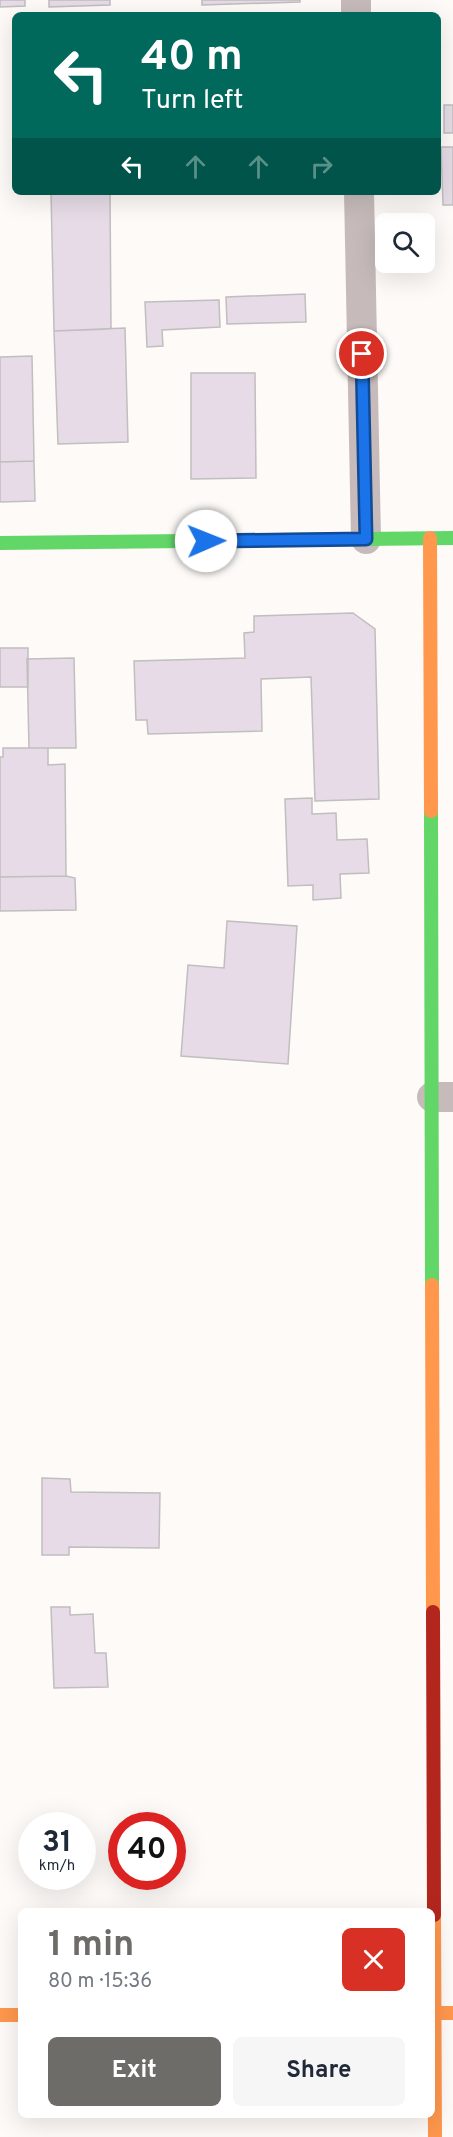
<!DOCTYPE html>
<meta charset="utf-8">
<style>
:root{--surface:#fff;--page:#f6f6f7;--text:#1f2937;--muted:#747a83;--accent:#6e6c69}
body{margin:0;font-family:Overpass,sans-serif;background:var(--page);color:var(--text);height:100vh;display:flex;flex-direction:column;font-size:22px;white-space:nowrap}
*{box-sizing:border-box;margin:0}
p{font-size:20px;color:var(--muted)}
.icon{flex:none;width:33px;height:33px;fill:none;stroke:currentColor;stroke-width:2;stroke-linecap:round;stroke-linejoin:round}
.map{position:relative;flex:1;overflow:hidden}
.drawer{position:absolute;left:18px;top:1908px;width:417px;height:210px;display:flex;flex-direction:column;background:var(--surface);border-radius:9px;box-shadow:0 6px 24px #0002}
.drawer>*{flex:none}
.guide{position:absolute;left:12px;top:12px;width:429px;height:183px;border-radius:9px;box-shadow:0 6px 24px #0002;background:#00695c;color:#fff;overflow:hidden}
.fabs{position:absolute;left:375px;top:213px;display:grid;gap:12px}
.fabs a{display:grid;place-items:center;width:60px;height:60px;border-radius:9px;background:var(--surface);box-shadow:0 6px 24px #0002;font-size:30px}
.speed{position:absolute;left:18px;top:1812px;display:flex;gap:12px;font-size:30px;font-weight:700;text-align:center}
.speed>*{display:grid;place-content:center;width:78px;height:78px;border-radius:50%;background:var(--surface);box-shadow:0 6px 24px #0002;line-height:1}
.speed small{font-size:15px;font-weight:400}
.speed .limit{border:9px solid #d22;background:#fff;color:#111}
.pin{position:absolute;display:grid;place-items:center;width:51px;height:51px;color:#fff;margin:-26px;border:3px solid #fff;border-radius:50%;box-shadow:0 2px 6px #0007}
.me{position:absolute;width:66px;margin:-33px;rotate:89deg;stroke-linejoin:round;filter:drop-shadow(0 0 4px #0008)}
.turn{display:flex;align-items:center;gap:21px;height:126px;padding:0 30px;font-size:27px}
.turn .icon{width:78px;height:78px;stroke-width:2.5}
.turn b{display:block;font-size:42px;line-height:51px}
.lanes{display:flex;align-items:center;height:57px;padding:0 30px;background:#0003;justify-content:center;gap:30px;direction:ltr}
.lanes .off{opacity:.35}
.round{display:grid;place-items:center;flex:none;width:63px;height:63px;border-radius:9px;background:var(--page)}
.overview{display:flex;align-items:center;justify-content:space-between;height:102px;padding:0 30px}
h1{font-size:36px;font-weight:700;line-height:45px;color:var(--accent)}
.cta{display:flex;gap:12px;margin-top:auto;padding:12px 30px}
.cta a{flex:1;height:69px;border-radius:9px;background:var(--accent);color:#fff;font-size:24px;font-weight:700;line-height:69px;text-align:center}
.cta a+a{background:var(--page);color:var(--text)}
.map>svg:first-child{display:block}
.building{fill:#e6dbe6;stroke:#c0bebe;stroke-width:1.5}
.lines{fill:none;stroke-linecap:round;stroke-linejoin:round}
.street{stroke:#c6bbba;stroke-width:30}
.fast{stroke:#63d668;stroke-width:14}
.slow{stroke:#ff974d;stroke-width:14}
.jam{stroke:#b3261e;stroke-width:14}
.route-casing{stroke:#114b97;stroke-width:15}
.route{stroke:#1a73e8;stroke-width:10}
</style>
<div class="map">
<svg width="453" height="2137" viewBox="0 0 453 2137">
<rect width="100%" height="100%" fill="#fdfaf7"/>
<path class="building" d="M0,0H25V6L0,7Z
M49,0H110V5L49,7Z
M202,0H300V2L202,5Z
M444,105H453V133H444Z
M441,147H453V205H443Z
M51,192H110L111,329L54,331Z
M110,192H272L110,194Z
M305,294L306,322L227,324L226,297Z
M219,300L220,327L162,330L163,346L147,347L145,302Z
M125,328L128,442L58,444L54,331Z
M32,356L34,461L0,462V357Z
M191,373H255L256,478L191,479Z
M34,461L35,501L0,502V462Z
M353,613L375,629L379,799L315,801L311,677L261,679L262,731L148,734L147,720H136L134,661L245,658L244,633L254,632V616Z
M0,648H28V687H0Z
M74,658L76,748H29L27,659Z
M3,748H48V765L65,764L66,876L0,877V757H3Z
M312,798V814L336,813L337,840L367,839L369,873L340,874L341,898L313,900V885L288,886L285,799Z
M66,876L75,878L76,910L0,911V877Z
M227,921L297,926L288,1064L181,1056L188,965L224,968Z
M42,1478L70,1479L71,1492L160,1493L159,1548L69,1547V1555H42Z
M51,1607H70V1615L93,1614L95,1653H106L108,1687L54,1688Z"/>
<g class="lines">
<path class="street" d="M356,0V15
M359,192L366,539
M432,1097H453"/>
<path class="fast" d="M0,543L453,538
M431,811L432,1285"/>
<path class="slow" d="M430,538L431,811
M432,1285L433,1612
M434,1915L435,2137
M432,2013H453
M0,2015H21"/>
<path class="jam" d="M433,1612L434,1915"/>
</g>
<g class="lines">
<defs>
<path id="route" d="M206,541L366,539L362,354"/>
</defs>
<use href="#route" class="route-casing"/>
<use href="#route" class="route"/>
</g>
</svg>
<div class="fabs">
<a><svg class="icon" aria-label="search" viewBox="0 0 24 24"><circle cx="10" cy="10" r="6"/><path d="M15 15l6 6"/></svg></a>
</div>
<div class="speed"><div>31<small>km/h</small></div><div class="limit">40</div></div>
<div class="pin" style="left:362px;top:354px;background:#d93025"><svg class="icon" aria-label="arrive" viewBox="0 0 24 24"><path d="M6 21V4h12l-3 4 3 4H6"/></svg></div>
<svg class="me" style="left:206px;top:541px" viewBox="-20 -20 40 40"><circle r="19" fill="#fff"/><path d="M0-13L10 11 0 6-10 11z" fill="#1a73e8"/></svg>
<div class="guide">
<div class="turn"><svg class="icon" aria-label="left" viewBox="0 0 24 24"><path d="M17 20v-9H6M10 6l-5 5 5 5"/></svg><div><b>40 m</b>Turn left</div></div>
<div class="lanes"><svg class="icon" aria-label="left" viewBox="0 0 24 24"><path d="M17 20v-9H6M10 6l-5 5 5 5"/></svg><svg class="icon off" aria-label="ahead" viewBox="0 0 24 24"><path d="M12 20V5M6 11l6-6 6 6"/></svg><svg class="icon off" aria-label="ahead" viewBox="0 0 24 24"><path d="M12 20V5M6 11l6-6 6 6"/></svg><svg class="icon off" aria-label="right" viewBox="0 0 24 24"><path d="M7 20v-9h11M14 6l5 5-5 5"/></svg></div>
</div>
<section class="drawer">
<div class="overview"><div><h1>1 min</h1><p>80 m · 15:36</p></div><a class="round" style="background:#d93025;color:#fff"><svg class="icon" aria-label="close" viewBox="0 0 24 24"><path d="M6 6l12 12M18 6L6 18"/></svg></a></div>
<div class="cta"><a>Exit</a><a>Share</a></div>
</section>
</div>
